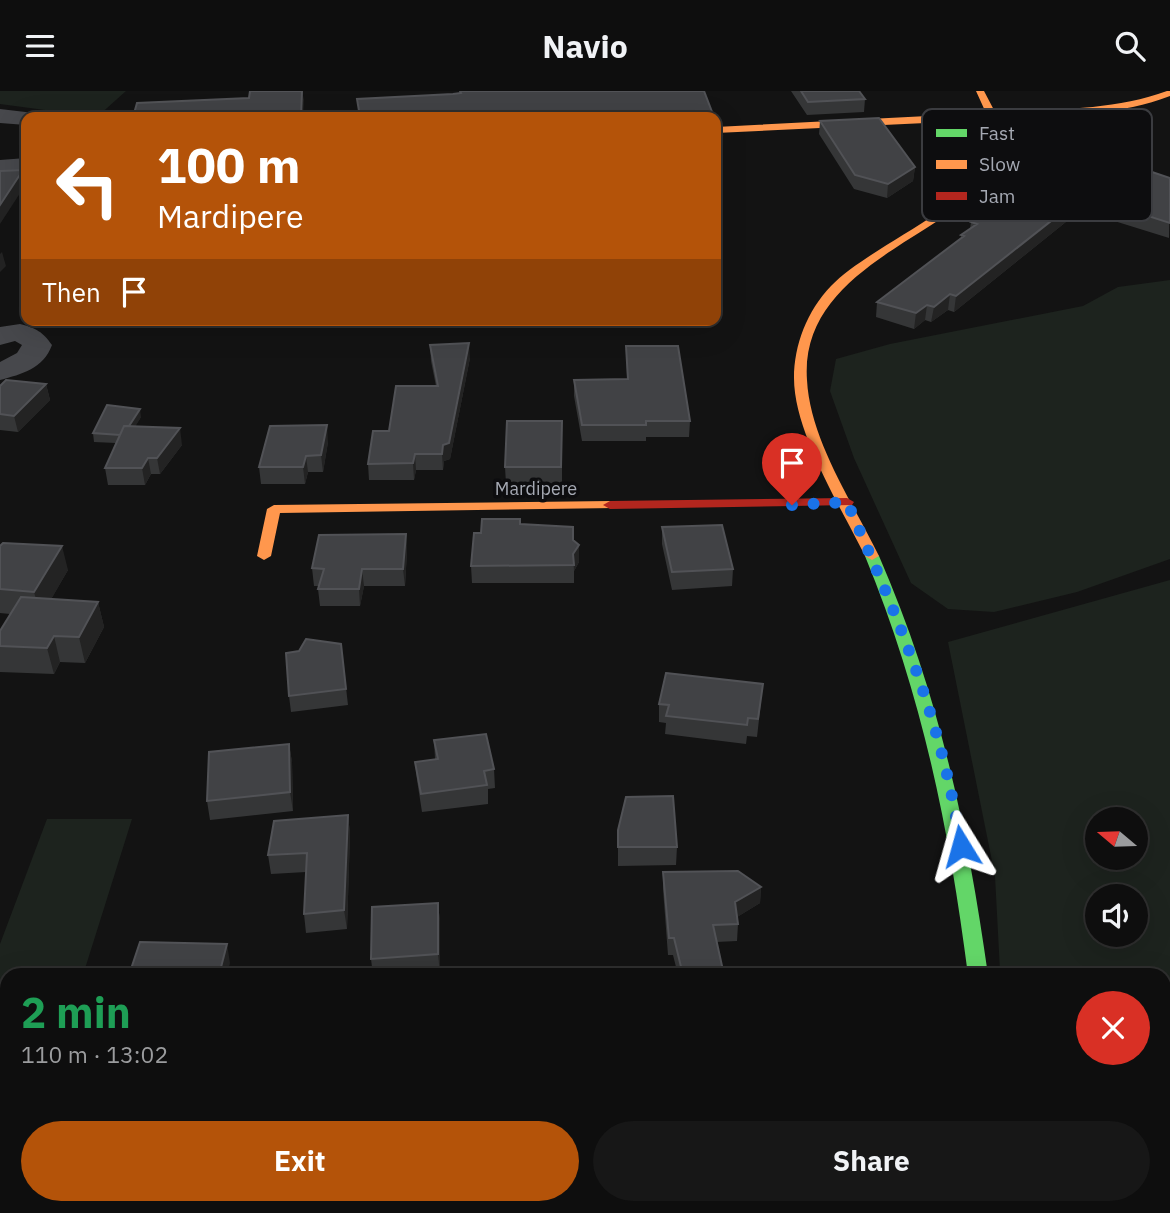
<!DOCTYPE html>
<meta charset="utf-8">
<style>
:root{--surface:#0e0e0e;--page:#171717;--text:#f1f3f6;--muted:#9b9c9e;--line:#2e2e2e;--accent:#b45309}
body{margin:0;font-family:"IBM Plex Sans",sans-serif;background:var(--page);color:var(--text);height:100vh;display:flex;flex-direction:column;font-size:26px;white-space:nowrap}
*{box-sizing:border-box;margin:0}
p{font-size:23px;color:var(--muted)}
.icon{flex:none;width:38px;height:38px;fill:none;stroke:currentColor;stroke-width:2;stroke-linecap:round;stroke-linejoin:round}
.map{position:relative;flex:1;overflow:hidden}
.side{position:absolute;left:0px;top:877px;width:1171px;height:247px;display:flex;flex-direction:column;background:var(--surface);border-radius:21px 21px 0 0;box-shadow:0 7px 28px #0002,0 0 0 2px var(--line)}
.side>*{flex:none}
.top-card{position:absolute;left:21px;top:21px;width:700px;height:214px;border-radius:14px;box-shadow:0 7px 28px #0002,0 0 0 2px var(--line);background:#b45309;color:#fff;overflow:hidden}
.needle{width:46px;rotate:289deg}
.tools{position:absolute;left:1085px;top:716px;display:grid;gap:14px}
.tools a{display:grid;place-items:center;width:63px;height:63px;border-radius:50%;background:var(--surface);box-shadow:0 7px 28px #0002,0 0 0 2px var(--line);font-size:35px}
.pin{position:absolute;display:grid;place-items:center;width:60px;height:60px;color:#fff;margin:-72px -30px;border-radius:50% 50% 50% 0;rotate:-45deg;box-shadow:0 0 7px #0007}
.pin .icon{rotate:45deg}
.me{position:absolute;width:77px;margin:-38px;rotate:352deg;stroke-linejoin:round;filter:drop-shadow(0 0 5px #0008)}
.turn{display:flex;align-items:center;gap:24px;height:147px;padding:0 21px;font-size:32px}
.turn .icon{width:91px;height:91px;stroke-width:2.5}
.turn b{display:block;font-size:49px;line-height:60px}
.then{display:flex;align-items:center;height:66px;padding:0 21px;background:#0003;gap:14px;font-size:26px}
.round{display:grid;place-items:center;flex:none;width:74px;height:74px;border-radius:37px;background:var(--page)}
.headline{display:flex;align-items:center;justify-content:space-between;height:119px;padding:0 21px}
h1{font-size:42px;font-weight:700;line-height:52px;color:#1e9e55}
.primary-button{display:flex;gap:14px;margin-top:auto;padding:14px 21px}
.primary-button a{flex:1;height:80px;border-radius:42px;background:var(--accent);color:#fff;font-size:28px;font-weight:700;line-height:80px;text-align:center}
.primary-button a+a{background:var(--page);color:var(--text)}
header{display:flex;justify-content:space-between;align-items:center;height:91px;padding:0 21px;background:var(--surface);font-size:32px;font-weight:700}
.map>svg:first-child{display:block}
.green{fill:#1d231e;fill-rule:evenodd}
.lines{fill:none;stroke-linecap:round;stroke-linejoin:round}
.street{fill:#47484c;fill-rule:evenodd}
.fast{fill:#63d668;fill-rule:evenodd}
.slow{fill:#ff974d;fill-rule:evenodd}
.jam{fill:#b3261e;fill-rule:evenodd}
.wall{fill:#353637}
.shaded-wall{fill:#232323}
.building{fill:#414245;stroke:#515256;stroke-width:2}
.route{stroke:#1a73e8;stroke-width:12;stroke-dasharray:0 21.6}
.labels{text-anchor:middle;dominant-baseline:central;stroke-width:7;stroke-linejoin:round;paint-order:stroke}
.street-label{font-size:18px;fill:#a5a9b3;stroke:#0d0d0f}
.key{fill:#0d0d0f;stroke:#3b3c40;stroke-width:2}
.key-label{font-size:19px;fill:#a5a9b3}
</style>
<header><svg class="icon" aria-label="menu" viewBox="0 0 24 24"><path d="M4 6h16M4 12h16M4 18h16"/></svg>Navio<svg class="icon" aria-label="search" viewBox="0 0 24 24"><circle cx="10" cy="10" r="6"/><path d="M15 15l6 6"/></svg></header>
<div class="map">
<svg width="1170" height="1122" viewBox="0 0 1170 1122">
<rect width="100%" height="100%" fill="#131313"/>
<path class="green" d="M0,0H126L97,26L0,13Z
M1170,189V468L1077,501L994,521L948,518L911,492L854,367L830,300L836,268L890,253L1083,215L1118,196Z
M1170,489V944L1164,945V884H1003L1000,880L995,785L948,551ZM1097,728H1136V766H1097ZM1097,805H1136V844H1097Z
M47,728H132L83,884H7V892H0V853Z"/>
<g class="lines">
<path class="street" d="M0,18L34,22L37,26H26V34L0,32Z
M26,67V81L0,83V69Z
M20,233C36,237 43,241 52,254C43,278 22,283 0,289V271L17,262L22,254L15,250L0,254V236Z
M1170,946V986L1164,987V947Z
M987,1116H1042L1043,1122H987Z"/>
<path class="fast" d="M872,461L879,465C939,603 967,735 988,884H968C949,736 922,604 865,465Z
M7,1106V1116H18L15,1122H0V1107Z"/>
<path class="slow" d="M976,0H984L995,21C1052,18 1113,20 1167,0H1170V5C1116,26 1054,24 997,27C1036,136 797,147 807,289C810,349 853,412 879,465L872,469L865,465C841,416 794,342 794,287C794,254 807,220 831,195C870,155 963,120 986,75C995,60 994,45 989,29L716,42V36L986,22Z
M610,410L615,411L617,414L615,417L280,422L271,465L264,469L257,465L267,418L274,414Z"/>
<path class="jam" d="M847,407L854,411L852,414L610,418L603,414L610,410Z"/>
</g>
<path class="wall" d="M791,0H859L865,8L864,21L807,24Z
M820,30L915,76L913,90L887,107L854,98L819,43Z
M1170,87L1169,147L1095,124L1098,109Z
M1089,100L1087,114L954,221L948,219L931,231L925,229L914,238L876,226L877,211L961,147V144L970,138L971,131Z
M430,254L470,267L450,368L444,370L443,379H416L414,389H369L368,373L389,340L436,295L431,270Z
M626,255L690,330L689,346H646V350H582L574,305V289L627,288Z
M46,293L50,309L18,341L0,339V295Z
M141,326L135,335L182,354L160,383H151L145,394H108L105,377L116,352L94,351L93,342Z
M562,330V393H506L505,376Z
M328,351L323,381H308L305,393H261L259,376Z
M520,433L579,454V471L574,480V492H472L471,475L481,442Z
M662,436L733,478L732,495L672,499L662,453Z
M406,443L407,460L405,495H364L360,515H320L318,498V495H314L312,477Z
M0,455L68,479L51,508L98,511L104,536L85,572L60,571L54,583L0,581V540L10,523L0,522Z
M341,553L348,614L291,621L289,605Z
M761,611L757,646L747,645L746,653L665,643L666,632L659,631V613Z
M434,649L494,678L495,697L488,698V713L422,721L417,689L415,671L435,668Z
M289,653L292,671L293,720L210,729L207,710Z
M348,724L350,743L347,838L306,842L304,823L306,781L271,783L268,764Z
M618,739L677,756L676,774L618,775Z
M663,781L761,796L760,812L737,826L738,833L737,850L716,851L724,884H678L673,864H668L663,798Z
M438,812L440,831V882L418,884H373L371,868Z
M0,929H7V1018H0Z"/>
<path class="shaded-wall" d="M302,0L304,9L303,26H301Z
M722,44L721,57L716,59V46Z
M915,76L913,90L887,107L888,93Z
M23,79L26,93L0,133V114Z
M1089,100L1087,114L954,221L956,205Z
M2,161L6,175L0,181V163Z
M950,203L948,219L931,231L934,216Z
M927,214L925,229L914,238L916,222Z
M469,252L470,267L450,368L444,370L443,379L442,363L443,354Z
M46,293L50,309L18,341L14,325Z
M140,318L141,326L125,353L123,344Z
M327,334L328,351L323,381L321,364Z
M180,337L182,354L160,383L157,367Z
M415,363L416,379L414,389L413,372Z
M306,365L308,381L305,393L303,376Z
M148,367L151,383L145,394L142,377Z
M406,443L407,460L405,495L403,478Z
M579,454V471L574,480L573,463Z
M62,455L68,479L41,526L34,501Z
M362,478L364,495L360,515L359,498Z
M98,511L104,536L85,572L79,546Z
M54,545L60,571L54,583L47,557Z
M289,653L292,671L293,720L290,701Z
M348,724L350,743L347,838L344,819Z
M761,796L760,812L734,828L735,811Z
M438,812L440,831V882L438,863Z
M227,853L230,872L227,884H219Z"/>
<path class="building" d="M250,0H302L301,26H133L137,12L249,7Z
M460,0H704L714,26H360L357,8L453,3L461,2Z
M801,0H859L865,8L808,11Z
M879,27L915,76L888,93L855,84L820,30Z
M716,34L719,35L722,44L716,46Z
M23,79L0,114V80Z
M1149,80L1170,87V132L1098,109Z
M1050,87L1089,100L956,205L950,203L934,216L927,214L916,222L877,211L964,145L961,144L977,133L971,131L998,111Z
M469,252L449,352L443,354L442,363H415L413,372L368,373L373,340H389L396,295H438L430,254Z
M626,255H678L690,330H646V334H582L574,289L628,288Z
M6,289L46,293L14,325L0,323V295Z
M107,314L140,318L129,335H124L120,344L93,342Z
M507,330H562L561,376H505Z
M327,334L321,364L306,365L303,376H259L270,335Z
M124,335L180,337L157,367H148L142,377H105Z
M482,428H520V433L573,436V449L579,454L573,463L574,474L471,475L474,442H481Z
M722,434L733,478L672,481L662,436Z
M406,443L403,478H362L359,498H318L324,478L312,477L319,444Z
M3,452L62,455L34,501L0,498V455Z
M21,506L98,511L79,546L54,545L47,557L0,555V540Z
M306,548L341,553L346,598L289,605L286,562L299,560Z
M666,582L763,593L758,628L748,627L747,634L666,625L669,614L659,613Z
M486,643L494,678L484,680L487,694L421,703L415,671L438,668L434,649Z
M289,653L290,701L207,710L209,661Z
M673,705L677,756H618V739L626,706Z
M348,724L344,819L304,823L307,762L268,764L274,730Z
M738,780L761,796L735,811L738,833L713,834L724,884H683L674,847H669L663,781Z
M438,812V863L371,868L372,816Z
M140,851L227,853L219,884H129Z
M0,929H7V999H0Z"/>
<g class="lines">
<path class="route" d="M792,414L847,411C898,526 942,630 961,755"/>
</g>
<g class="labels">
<g class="street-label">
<text x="536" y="397">Mardipere</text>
</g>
</g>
<rect x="922" y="18" width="230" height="112" rx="10" class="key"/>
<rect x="936" y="38" width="31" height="8" fill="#63d668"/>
<rect x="936" y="69" width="31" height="9" fill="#ff974d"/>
<rect x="936" y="101" width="31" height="8" fill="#b3261e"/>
<g class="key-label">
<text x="979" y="49">Fast</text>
<text x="979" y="80">Slow</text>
<text x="979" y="112">Jam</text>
</g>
</svg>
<div class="tools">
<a><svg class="needle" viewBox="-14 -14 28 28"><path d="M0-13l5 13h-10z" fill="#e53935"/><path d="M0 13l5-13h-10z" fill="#9b9c9e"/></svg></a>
<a><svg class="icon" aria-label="sound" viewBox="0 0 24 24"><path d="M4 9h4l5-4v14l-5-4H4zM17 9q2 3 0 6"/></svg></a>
</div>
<div class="pin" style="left:792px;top:414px;background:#d93025"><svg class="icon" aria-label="arrive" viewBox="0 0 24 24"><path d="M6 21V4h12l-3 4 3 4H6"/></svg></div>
<svg class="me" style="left:961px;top:755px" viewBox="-20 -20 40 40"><path d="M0-17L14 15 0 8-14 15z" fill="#1a73e8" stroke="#fff" stroke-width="4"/></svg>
<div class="top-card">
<div class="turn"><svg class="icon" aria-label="left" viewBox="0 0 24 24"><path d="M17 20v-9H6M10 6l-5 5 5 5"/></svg><div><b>100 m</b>Mardipere</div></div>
<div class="then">Then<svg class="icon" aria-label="arrive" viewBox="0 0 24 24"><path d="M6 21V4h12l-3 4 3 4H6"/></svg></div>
</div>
<section class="side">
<div class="headline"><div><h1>2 min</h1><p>110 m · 13:02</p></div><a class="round" style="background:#d93025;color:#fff"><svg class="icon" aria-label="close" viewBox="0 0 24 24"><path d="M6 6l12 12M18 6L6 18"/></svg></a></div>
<div class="primary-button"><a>Exit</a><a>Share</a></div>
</section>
</div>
